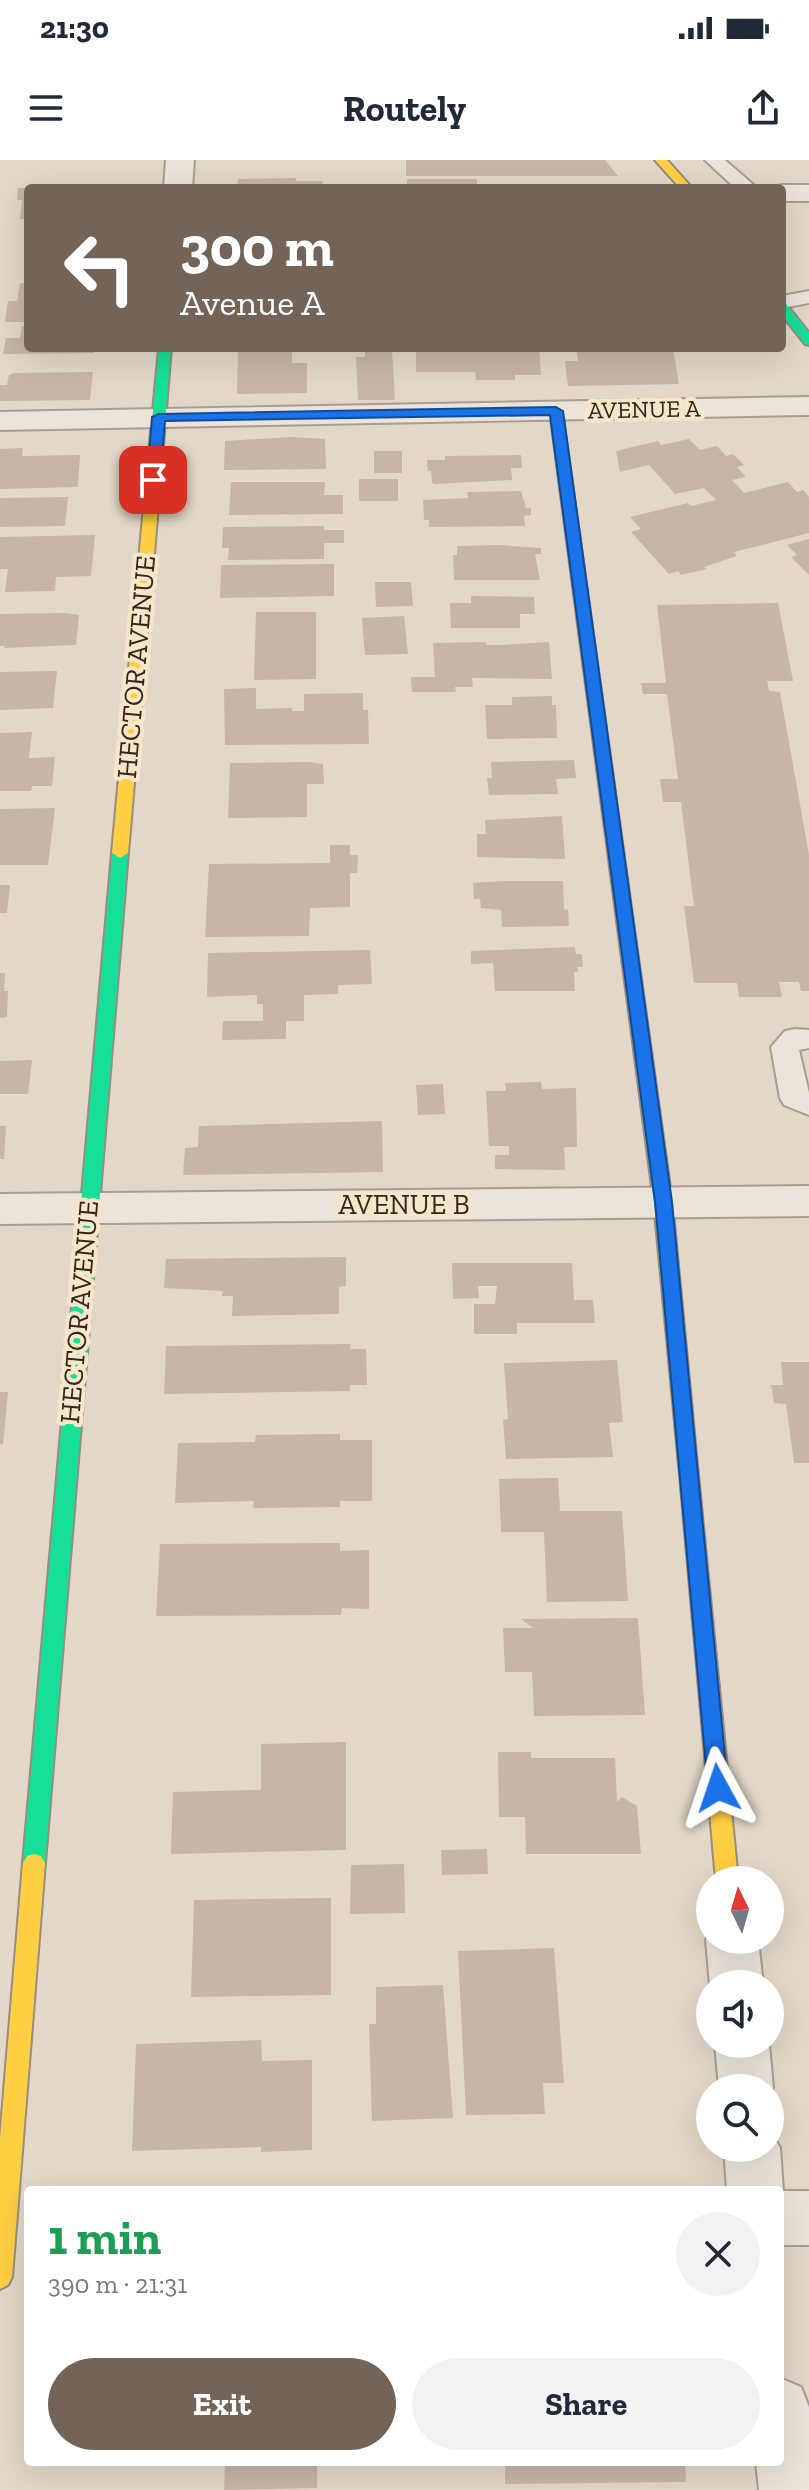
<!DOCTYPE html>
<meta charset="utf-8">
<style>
:root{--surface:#fff;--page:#f2f2f3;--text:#1f2937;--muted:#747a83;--accent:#736457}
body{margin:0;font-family:"Zilla Slab",serif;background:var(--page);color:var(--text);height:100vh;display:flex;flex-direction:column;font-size:30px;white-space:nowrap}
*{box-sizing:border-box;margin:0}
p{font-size:26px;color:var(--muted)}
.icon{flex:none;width:44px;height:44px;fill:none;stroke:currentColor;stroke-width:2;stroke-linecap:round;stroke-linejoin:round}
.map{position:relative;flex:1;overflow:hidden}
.sheet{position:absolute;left:24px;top:2026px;width:760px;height:280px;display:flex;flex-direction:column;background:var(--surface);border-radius:8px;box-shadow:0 8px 32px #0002}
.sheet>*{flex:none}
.hud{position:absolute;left:24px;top:24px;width:762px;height:168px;border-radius:8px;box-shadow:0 8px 32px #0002;background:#736457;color:#fff;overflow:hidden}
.needle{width:52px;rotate:355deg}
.tools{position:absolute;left:696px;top:1706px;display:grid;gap:16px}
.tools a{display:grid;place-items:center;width:88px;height:88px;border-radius:50%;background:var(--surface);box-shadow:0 8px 32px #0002;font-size:40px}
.pin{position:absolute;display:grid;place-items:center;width:68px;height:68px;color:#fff;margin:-34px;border-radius:16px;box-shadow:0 4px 12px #0006}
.me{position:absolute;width:88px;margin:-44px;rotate:355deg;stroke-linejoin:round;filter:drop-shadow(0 0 6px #0008)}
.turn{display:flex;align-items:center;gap:28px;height:168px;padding:0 24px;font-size:36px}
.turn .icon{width:104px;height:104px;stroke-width:2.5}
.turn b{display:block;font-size:56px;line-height:68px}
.round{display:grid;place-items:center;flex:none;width:84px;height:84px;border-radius:42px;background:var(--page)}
.summary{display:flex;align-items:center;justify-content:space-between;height:136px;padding:0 24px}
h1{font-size:48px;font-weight:800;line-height:60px;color:#1e9e55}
.primary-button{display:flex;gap:16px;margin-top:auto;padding:16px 24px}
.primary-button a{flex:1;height:92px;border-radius:48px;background:var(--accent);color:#fff;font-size:32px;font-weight:800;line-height:92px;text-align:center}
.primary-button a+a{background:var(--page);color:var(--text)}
.status{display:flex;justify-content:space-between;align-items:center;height:56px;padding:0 40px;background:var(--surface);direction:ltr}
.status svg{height:22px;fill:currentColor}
header{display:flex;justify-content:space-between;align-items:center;height:104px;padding:0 24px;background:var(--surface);font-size:36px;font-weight:800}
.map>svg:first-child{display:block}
.building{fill:#c7b5a8}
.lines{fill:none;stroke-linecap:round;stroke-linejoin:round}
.lane-casing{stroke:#a89d91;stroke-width:4}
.street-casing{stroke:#a89d91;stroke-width:4}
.fast-casing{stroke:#978d81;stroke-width:4}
.slow-casing{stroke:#978d81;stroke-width:4}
.lane{fill:#ebe4da;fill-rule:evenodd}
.street{fill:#ebe4da;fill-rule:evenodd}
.fast{fill:#16e098;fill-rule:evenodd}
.slow{fill:#ffcf43;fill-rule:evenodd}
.route{fill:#1a73e8;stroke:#114b97;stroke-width:2}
.labels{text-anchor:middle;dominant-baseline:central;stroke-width:8;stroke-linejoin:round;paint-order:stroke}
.far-street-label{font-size:24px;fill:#36251a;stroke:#f7e7ca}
.street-label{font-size:28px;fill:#36251a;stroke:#f7e7ca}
</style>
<div class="status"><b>21:30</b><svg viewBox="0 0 49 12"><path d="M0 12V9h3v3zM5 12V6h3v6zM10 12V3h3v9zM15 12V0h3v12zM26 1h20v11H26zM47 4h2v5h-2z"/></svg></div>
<header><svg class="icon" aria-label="menu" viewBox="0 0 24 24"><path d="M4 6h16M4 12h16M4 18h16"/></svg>Routely<svg class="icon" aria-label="share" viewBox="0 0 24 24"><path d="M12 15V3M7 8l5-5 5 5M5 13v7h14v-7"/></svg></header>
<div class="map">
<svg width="809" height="2330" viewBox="0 0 809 2330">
<rect width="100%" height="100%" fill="#e3d8c7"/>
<path class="building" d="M406,0H605L618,16H406Z
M296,18V21H323L322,28H237L238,19Z
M407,19H477V28H407Z
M18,28H28V59H20L22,40H17Z
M20,123H28V162H5L8,141H17Z
M22,166H28V188H95L94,193L3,194L6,178H20Z
M416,188H539L541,215H515V220H476L475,212H416Z
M576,188H673L679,224L568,226L565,201H578Z
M238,191H292V203H307V233L237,234Z
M392,191L395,240H358L356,197H365V192Z
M93,212L90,240L0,241V225H7L9,215L14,213Z
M291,277L325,279L326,309L224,310L225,281Z
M689,279L700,290L717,286L726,296L733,294L744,305L737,307L746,317L732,320L744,333L788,322L797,332L803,330L809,337V373L734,392L737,396L704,407L707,409L681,415L678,411L669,414L631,372L641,369L630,357L688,343L691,346L716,340L704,328L675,334L649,305L620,312L616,291L658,281L661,285Z
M23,288L22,296L80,295L78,327L0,329V289Z
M374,291H402V313H374Z
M521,295L522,308H511L512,320L435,324L432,323L431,311H428L427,300H445V296Z
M359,319H398V341H359Z
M231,322H325L324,335H343V354L229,355Z
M521,331L526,348H531V355L524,356L525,366L429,367V360H424L423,340L468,338L467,332Z
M68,337L65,366L0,367V338Z
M324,366V370H344V383H324V399L228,400L229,388H222L223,367Z
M95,375L91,416L56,417L55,431L5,432L8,409H0V377Z
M809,379V415L791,397L797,395L787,385Z
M498,385L541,388V394H535L540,420H454L453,395H457V386Z
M334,404V436L220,438L221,405Z
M375,422H411L413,446L376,447Z
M471,436L534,437L535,454H520V468H451L450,443H471Z
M778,443L793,521H767L769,531L780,532L809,695V831H801L799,822H779L782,837H739L737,823H694L684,746H694L681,642H663L660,619H678L667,534H643L641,523H666L657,445Z
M256,452H316V519L254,520Z
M65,453L79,455L76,485L4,488L5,486H0V454Z
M404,456L408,494L365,495L362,458Z
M486,482V485H500L549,482L552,519L472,518L473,527H455L456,532H412L411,517H435L433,483Z
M57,511L53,548L0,550V512Z
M256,528V549L292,548V551H304V534L363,533V550H368L369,584L225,585L224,529Z
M552,536V545H556L557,578L487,579L485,545H512V537Z
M32,572L29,598L55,597L52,626H32L31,631H0V573Z
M574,600L576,618L556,619L558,634L489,635L487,618H492L491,602Z
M308,602L323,604L324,624H307V657L228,658L230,603Z
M55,648L48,705H0V649Z
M562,656L565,699L477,697V674H486L485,660Z
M330,685H350V695H358L357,713H350V747L310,748L309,776L205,777L209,704L330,703Z
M503,721H563L564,750L568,749L569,766L502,767L501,750L481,748L480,739H474L473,723Z
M0,725H10L7,753H0Z
M575,787L576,794H582L583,807H577L578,812H574L575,831H495L493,803L471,804V791Z
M370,790L372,824L338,825V834L304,835V861H286V879L222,880L223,861H263V844H257V835L207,837L208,793Z
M0,813H5L4,831H8L7,857L0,858Z
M32,900L28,934H0V901Z
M541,922L542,929L576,928L577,987H564L565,1010L495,1009V995H509V986H489L486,931H506L505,923Z
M443,924L445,954L418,955L416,925Z
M382,961L383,1012L183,1015L185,988L198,987L199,966Z
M0,966H6L4,999H0Z
M346,1097V1126L339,1127V1154L232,1156L233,1136H222L223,1131L164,1128L166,1099Z
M452,1103H572L574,1140H593L595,1163H517V1174H474V1144H495L497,1126H478L479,1138L453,1139Z
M351,1184L350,1189H366L367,1225H350V1231L164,1234L166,1186Z
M617,1200L623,1262L609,1263L613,1297L506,1299L503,1260L508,1259L504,1203Z
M781,1202H809V1303H794L786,1244L774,1243L771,1225H783Z
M0,1232H8L3,1284H0Z
M340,1274V1280H372V1341H340V1347L253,1348L254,1341L175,1343L178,1283L255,1282L256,1275Z
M558,1318L560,1351H622L628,1441L547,1442L544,1372H501L499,1319Z
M340,1383V1391L369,1390V1449L342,1448L341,1455L156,1456L160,1384Z
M638,1458L645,1555L534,1556L532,1512H505L503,1468H533L521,1459Z
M346,1582V1690L171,1694L173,1632L261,1630V1584Z
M498,1592H531V1598H615L617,1642L622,1637L637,1646L641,1694H526L525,1657H499Z
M487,1689L488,1714L442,1715L441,1690Z
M404,1704L405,1753L350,1754L351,1705Z
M331,1738V1835L191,1837L194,1740Z
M554,1788L564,1923H543L545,1954L466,1955L458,1791Z
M443,1825L453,1958L372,1961L369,1864H376V1827Z
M261,1880L262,1901L312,1900V1990L261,1992V1987L132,1991L136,1884Z
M225,2302H317V2328L224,2330Z
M505,2302H685L686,2322L505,2324Z"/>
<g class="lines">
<defs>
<path id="lane" d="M705,0H725L757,28H735Z
M809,131V143L782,148V136Z
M795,869L809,870V888L799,890L809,933V955L784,945L780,938L771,887L785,871Z"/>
<path id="street" d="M166,0H194L192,28H164Z
M782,25H809V41H782V28H771Z
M809,237V255L0,270V252Z
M809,1026V1056L0,1064V1034Z
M710,1771V1780H758L763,1824L710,1825L706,1780Z
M715,1884H769L773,1928L770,1936V1928H719Z
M770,1969L780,1988L783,2031H809V2085H780V2030H727L724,1988H770Z
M780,2218L801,2227L809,2247V2330H759L756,2302H780Z"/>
<path id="fast" d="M782,143L786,144L809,173V185L805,184L782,155Z
M159,188H171L159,335L152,339L145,335Z
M556,247L562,251L672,1042L698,1315L696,1320H682L680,1315L654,1042L550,251Z
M120,688L128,693L45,1703L41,1710L34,1712L27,1710L23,1703L112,693Z"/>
<path id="slow" d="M655,0H667L692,28H680Z
M152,331L159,335L128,693L120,698L112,693L145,335Z
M689,1308L696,1310L698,1315L738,1720H716L680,1315L682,1310Z
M34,1694L41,1696L45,1703L12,2117L8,2125L0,2129V1979L23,1703L27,1696Z"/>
</defs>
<use href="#lane" class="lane-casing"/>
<use href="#street" class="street-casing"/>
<use href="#fast" class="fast-casing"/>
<use href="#slow" class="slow-casing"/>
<use href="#lane" class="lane"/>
<use href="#street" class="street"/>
<use href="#fast" class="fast"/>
<use href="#slow" class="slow"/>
</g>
<path class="route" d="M556,247L563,251L672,1042L728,1628L725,1634L718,1637L711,1634L708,1628L655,1042L550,255L165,261L160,320L153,324L147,320L152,257L159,254Z"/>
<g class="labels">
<g class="far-street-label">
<text transform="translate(644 249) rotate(-1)">AVENUE A</text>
</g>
<g class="street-label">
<text transform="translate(136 507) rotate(-85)">HECTOR AVENUE</text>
<text x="404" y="1044">AVENUE B</text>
<text transform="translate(79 1152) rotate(-85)">HECTOR AVENUE</text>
</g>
</g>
</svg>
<div class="tools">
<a><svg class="needle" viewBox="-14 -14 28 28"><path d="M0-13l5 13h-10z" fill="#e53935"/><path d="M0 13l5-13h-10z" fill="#747a83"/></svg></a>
<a><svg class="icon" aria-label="sound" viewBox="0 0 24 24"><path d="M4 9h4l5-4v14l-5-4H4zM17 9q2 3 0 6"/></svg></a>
<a><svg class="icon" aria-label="search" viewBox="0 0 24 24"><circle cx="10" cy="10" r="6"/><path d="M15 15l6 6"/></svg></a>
</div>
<div class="pin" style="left:153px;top:320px;background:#d93025"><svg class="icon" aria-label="arrive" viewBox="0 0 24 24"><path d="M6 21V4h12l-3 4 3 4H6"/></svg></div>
<svg class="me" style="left:718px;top:1628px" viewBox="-20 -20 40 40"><path d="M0-17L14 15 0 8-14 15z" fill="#1a73e8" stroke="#fff" stroke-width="4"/></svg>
<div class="hud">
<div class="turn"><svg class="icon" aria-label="left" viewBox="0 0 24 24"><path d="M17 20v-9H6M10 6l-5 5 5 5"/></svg><div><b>300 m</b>Avenue A</div></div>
</div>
<section class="sheet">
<div class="summary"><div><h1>1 min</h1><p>390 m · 21:31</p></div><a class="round"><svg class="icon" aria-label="close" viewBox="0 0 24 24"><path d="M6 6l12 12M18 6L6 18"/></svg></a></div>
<div class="primary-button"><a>Exit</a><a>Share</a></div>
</section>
</div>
